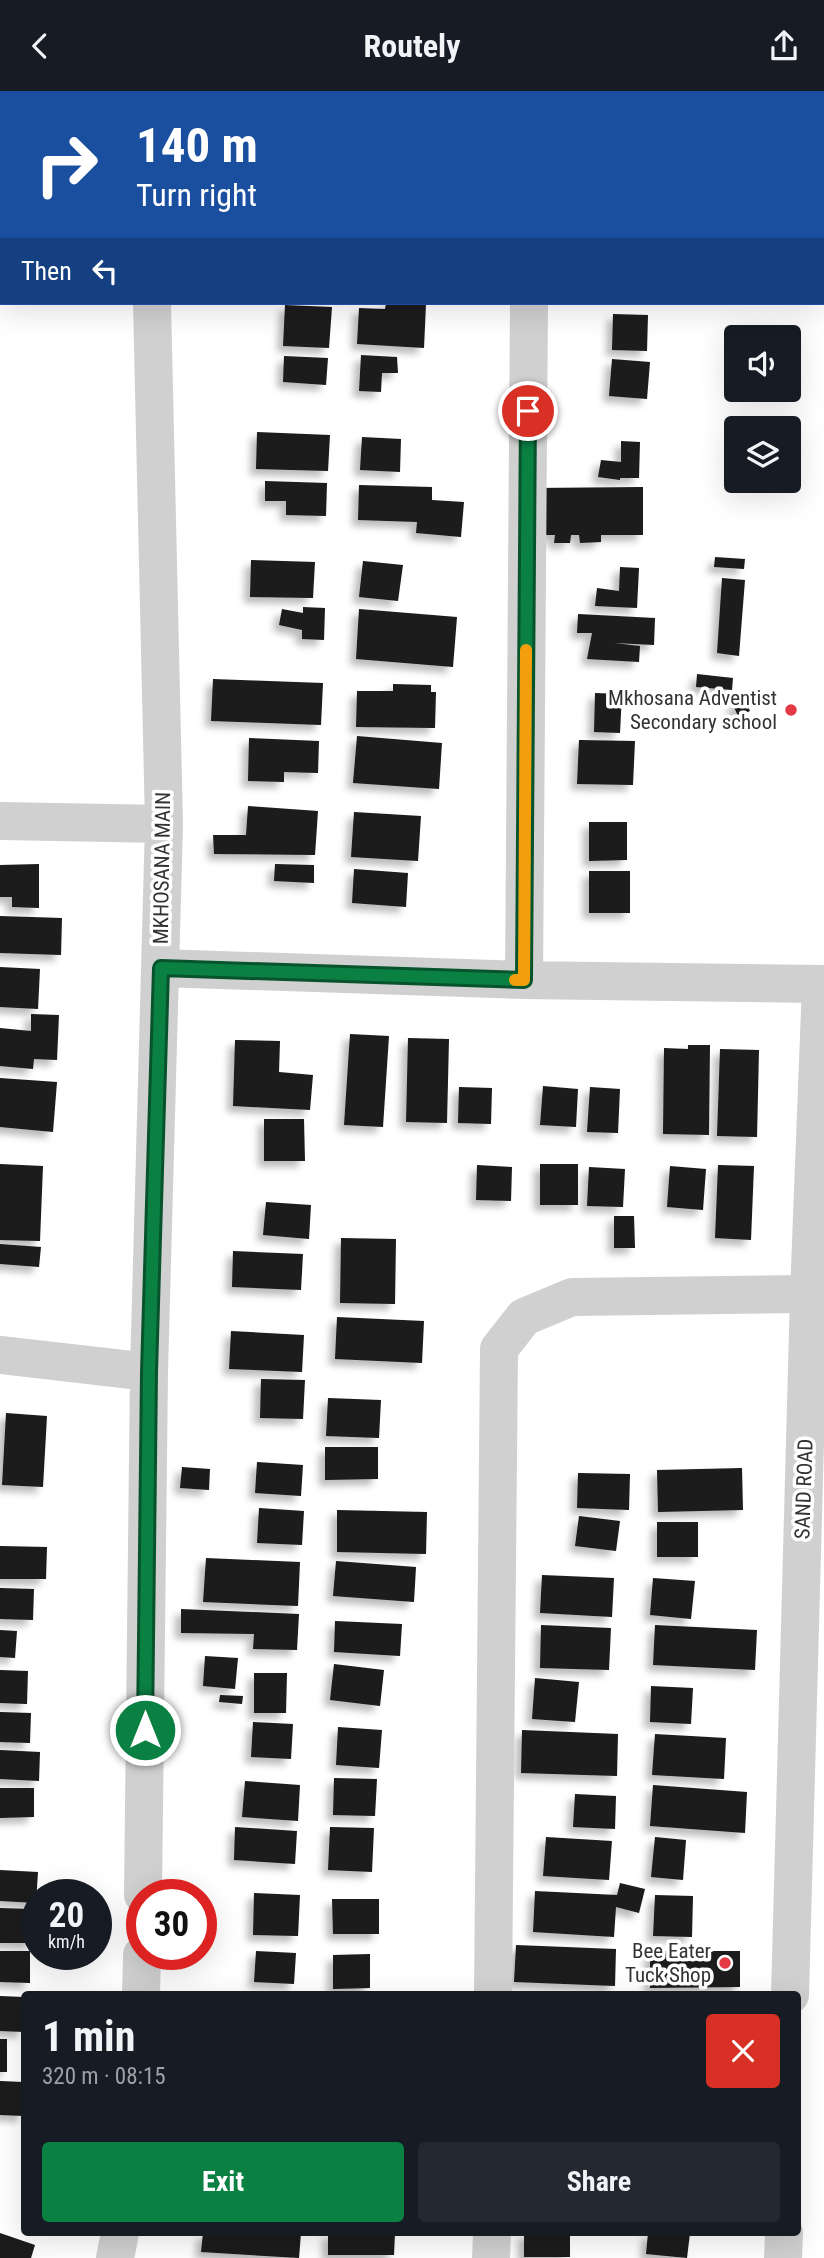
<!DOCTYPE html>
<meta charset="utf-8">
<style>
:root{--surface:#171b24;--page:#242831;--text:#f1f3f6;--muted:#9ea1a6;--accent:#0b8043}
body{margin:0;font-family:"Roboto Condensed",sans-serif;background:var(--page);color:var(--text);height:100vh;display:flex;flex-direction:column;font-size:26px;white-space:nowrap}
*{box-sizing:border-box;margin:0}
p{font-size:23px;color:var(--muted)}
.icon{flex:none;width:38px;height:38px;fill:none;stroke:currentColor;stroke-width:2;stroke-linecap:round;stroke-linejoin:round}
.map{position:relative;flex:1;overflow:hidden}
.sheet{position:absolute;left:21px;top:1900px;width:780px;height:245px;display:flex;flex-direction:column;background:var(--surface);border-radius:7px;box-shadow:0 7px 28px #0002}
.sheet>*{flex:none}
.hud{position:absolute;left:0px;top:0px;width:824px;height:214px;box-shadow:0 7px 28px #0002;background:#1a4fa0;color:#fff;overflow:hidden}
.buttons{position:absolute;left:724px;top:234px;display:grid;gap:14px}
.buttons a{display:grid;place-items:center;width:77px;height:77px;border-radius:7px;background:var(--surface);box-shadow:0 7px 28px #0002;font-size:35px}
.speed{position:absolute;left:21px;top:1788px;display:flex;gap:14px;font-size:35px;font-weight:700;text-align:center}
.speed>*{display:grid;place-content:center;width:91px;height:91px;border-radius:50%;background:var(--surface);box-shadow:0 7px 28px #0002;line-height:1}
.speed small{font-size:18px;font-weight:400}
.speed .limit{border:10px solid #d22;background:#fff;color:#111}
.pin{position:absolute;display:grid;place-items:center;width:60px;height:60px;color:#fff;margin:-30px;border:4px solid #fff;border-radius:50%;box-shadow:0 2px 7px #0007}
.me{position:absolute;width:77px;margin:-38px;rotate:0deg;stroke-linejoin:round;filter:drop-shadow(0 0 5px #0008)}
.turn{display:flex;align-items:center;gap:24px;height:147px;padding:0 21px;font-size:32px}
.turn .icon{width:91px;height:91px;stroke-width:2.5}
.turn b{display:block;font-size:49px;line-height:60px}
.then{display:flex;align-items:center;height:66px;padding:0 21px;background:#0003;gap:14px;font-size:26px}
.round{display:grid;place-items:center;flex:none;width:74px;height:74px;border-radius:7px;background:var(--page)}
.headline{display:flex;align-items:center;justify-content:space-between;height:119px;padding:0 21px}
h1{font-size:42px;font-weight:700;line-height:52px}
.cta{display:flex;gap:14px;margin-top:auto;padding:14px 21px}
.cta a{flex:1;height:80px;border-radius:7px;background:var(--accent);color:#fff;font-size:28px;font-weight:700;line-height:80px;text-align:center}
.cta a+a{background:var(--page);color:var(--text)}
header{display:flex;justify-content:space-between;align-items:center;height:91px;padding:0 21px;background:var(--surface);font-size:32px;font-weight:700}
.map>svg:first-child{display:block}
.building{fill:#1a1a1a;filter:url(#shadow)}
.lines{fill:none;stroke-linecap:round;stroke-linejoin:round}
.street{stroke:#d0d0d0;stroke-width:38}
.route-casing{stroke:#07532c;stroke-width:18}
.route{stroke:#0b8043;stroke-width:12}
.slow{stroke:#f59e0b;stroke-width:12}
.poi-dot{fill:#e63946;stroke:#fff;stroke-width:2.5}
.labels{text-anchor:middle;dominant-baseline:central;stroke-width:7;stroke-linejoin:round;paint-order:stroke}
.poi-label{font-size:21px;fill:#333;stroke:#fff;text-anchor:end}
.street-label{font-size:21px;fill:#333;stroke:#fff}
</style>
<header><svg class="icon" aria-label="back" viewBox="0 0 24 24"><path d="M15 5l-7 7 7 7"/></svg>Routely<svg class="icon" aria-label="share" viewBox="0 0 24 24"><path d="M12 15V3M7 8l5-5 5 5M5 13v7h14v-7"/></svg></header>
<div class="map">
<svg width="824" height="2167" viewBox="0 0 824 2167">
<defs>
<filter id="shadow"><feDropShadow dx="-6" dy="6" stdDeviation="3.5" flood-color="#0004"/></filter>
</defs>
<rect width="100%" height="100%" fill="#fff"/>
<path class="building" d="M386,212L426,213L424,257L357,253L359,217L385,218Z
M285,214L332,216L329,257L283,255Z
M613,223L648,224L647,260L612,259Z
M361,264L397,266L398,282H382L381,301L359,300Z
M284,265L328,267L326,294L283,291Z
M612,268L650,271L647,308L609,305Z
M257,341L330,344L328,380L256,378Z
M362,346L401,348L400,381L360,379Z
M621,350L640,351L639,387H620V389L598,386L601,369L621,371Z
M265,390L327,392L326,425L286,424V410H265Z
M359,394L432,396V409L464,411L461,446L416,442L417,431L358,429Z
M643,396V444H601V451L580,452L579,444H571L570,452H554L555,444H534V397Z
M715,466L745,468L744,478L714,476Z
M251,469L315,471L313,507L250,506Z
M363,470L403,474L398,510L359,506Z
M620,476L639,477L637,517L595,515L597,497L619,500Z
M722,487L745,489L739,565L717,562Z
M303,516L325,517L324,549L302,548V539L279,534L282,518L303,522Z
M359,518L457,526L453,576L356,568Z
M578,523L655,527L654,554L614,552L640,555L639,571L587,568L592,542H577Z
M697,583L733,587L732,599L696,596Z
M213,588L323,592L321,634L211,630Z
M393,593L431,594V601H436L435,637L356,636L357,600H393Z
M595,602L622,603L620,642L594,641Z
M745,608L750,620L738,625L732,612Z
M357,645L442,652L439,698L353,692Z
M249,647L319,650L318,682L284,681V691L248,690Z
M579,649L635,650L633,694L577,693Z
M248,715L318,720L315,764L214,763L213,744H246Z
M354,721L421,725L418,770L351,766Z
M589,731H627V769L589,770Z
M39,773V817L12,816V806H0V774Z
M275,773L314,774V792L274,790Z
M354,778L408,782L406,816L352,812Z
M589,780H630V822H589Z
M0,825L62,827L61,864L0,862Z
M0,876L40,878L38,918L0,916Z
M31,923L59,924L57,969L34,968L33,978L0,975V937L31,940Z
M350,943L389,945L383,1036L344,1034Z
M408,947L449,948L447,1032L406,1031Z
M235,949L280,950L279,981L313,984L310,1019L233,1015Z
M688,954H710L709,1044L663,1043L664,957L688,958Z
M720,958L759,959L757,1046L717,1045Z
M0,987L57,991L53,1041L0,1036Z
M543,995L578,998L576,1036L540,1034Z
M459,996L492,997L491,1033L458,1032Z
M590,996L620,998L618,1042L587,1041Z
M264,1028H304L305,1070H264Z
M0,1073L43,1075L40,1150L0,1149Z
M540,1073H578V1114H540Z
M477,1074L512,1076L511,1110L476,1109Z
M718,1074L754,1075L751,1149L715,1147Z
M670,1075L706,1078L703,1119L667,1116Z
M589,1076L625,1078L623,1116L587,1115Z
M266,1111L311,1114L309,1148L263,1144Z
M614,1125H634L635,1157H614Z
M341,1147L396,1148L395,1213L340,1212Z
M0,1153L41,1156L39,1176L0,1173Z
M233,1160L303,1163L301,1199L232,1196Z
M337,1226L424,1230L422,1272L335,1268Z
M231,1240L304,1244L302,1281L229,1278Z
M261,1288L305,1289L303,1328L260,1327Z
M328,1307L381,1309L379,1347L326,1345Z
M6,1322L47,1325L43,1396L2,1394Z
M325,1356H378V1388L325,1389Z
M257,1371L303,1374L301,1405L255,1402Z
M182,1376L210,1378L209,1399L180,1397Z
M742,1377L743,1419L658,1421L657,1379Z
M578,1382L630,1383L629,1419L577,1417Z
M259,1417L304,1420L302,1454L257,1452Z
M337,1419L427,1421L426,1463L337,1461Z
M579,1425L620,1430L616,1460L575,1455Z
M657,1431H698V1466H657Z
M0,1455L47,1456L46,1488H0Z
M206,1467L300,1471L298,1515L203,1511Z
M336,1470L416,1476L414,1511L333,1505Z
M542,1484L614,1487L612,1526L540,1522Z
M653,1487L695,1490L691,1528L650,1524Z
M0,1497L34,1498L33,1529L0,1528Z
M181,1518L299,1523L297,1559L253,1558L254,1543L181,1542Z
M335,1530L402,1533L400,1565L334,1561Z
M541,1534L611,1537L609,1579L540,1577Z
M655,1534L757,1539L755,1579L653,1574Z
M0,1539L17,1540L15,1567L0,1566Z
M205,1565L238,1567L235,1598L203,1595Z
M334,1573L384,1579L380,1615L330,1609Z
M0,1579L28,1580L27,1613L0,1612Z
M254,1582H287L286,1622H254Z
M535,1587L579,1591L575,1631L532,1628Z
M651,1595L693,1597L691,1633L650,1631Z
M220,1604L243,1605L242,1613L219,1611Z
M0,1621L31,1622L30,1652L0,1651Z
M253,1631L293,1633L291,1668L251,1666Z
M338,1636L382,1639L379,1677L336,1674Z
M522,1639L618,1643L617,1685L521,1682Z
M655,1643L726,1647L724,1688L652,1684Z
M0,1659L40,1661L39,1690L0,1688Z
M334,1687L377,1688L375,1725L333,1724Z
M245,1690L300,1694L298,1730L242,1726Z
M653,1694L747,1701L745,1742L650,1735Z
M0,1697H34V1726L0,1727Z
M575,1703L616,1705L615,1738L573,1736Z
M235,1736L297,1740L295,1773L234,1769Z
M330,1736L374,1737L372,1781L328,1779Z
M546,1746L612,1750L609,1789L543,1785Z
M655,1746L686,1749L683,1789L651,1786Z
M0,1779L38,1781L36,1812L0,1810Z
M620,1792L645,1798L639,1822L616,1816L614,1846L533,1841L535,1800L617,1804Z
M254,1802L300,1804L298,1845L253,1844Z
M655,1804L693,1805L692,1846L653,1845Z
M332,1808H379V1843H333Z
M0,1817L32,1818V1852H0Z
M516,1854L616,1858L615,1895L514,1891Z
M0,1860H30V1892L0,1891Z
M256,1860L296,1862L294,1893L254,1891Z
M650,1860H740V1896L650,1897Z
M370,1863V1897L333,1898V1864Z
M0,1905L24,1906V1941L0,1940Z
M0,1948H7V1981H0Z
M0,1990L24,1991V2025L0,2024Z
M0,2142L35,2154L31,2167H0Z
M203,2142H301L299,2167L201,2161Z
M328,2142H395L394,2164H328Z
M524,2142H570V2166H524Z
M648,2142H690L687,2167L646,2163Z"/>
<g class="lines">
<path class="street" d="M157,2V0
M530,2V0
M0,193H2
M0,730L164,733
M161,877L524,889L824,893
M524,889L529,212
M0,1264L149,1281
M143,1804L149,1281L164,733L152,212
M141,1904L142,1864
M493,1904L499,1258L524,1226L572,1206L809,1203
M790,1904L809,1203L821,893
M115,2167L120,2142
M491,2167L492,2142
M783,2167L784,2142"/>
</g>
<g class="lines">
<defs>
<path id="route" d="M145,1639L149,1281L161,877L524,889L528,320"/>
</defs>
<use href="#route" class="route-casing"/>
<use href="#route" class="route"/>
<path class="slow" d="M515,889H524L526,559"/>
</g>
<g class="poi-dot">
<circle cx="791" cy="619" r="7"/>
<circle cx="725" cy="1872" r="7"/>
</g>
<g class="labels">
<g class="poi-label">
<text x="777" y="607">Mkhosana Adventist<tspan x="777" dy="24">Secondary school</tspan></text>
<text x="711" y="1860">Bee Eater<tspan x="711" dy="24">Tuck Shop</tspan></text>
</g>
<g class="street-label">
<text transform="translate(162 777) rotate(-89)">MKHOSANA MAIN</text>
<text transform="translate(804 1398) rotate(-88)">SAND ROAD</text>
</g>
</g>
</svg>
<div class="buttons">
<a><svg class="icon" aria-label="sound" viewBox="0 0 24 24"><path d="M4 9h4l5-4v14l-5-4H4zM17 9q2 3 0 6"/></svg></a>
<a><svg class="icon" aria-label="layers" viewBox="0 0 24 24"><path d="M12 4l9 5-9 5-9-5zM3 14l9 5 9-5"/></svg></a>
</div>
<div class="speed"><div>20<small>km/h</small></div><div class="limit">30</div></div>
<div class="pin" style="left:528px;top:320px;background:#d93025"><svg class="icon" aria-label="arrive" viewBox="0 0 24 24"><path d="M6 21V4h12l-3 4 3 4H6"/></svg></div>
<svg class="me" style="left:145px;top:1639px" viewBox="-20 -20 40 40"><circle r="17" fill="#0b8043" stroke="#fff" stroke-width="3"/><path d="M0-11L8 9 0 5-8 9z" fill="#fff"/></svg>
<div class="hud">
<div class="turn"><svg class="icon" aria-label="right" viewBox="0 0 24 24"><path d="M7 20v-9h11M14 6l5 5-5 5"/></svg><div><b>140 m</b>Turn right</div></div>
<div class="then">Then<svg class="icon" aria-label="left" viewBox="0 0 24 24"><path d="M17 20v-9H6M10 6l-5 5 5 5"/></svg></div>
</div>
<section class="sheet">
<div class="headline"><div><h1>1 min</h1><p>320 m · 08:15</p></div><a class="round" style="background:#d93025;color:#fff"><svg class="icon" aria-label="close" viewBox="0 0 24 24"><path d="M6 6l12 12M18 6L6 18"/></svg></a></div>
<div class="cta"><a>Exit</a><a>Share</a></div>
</section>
</div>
